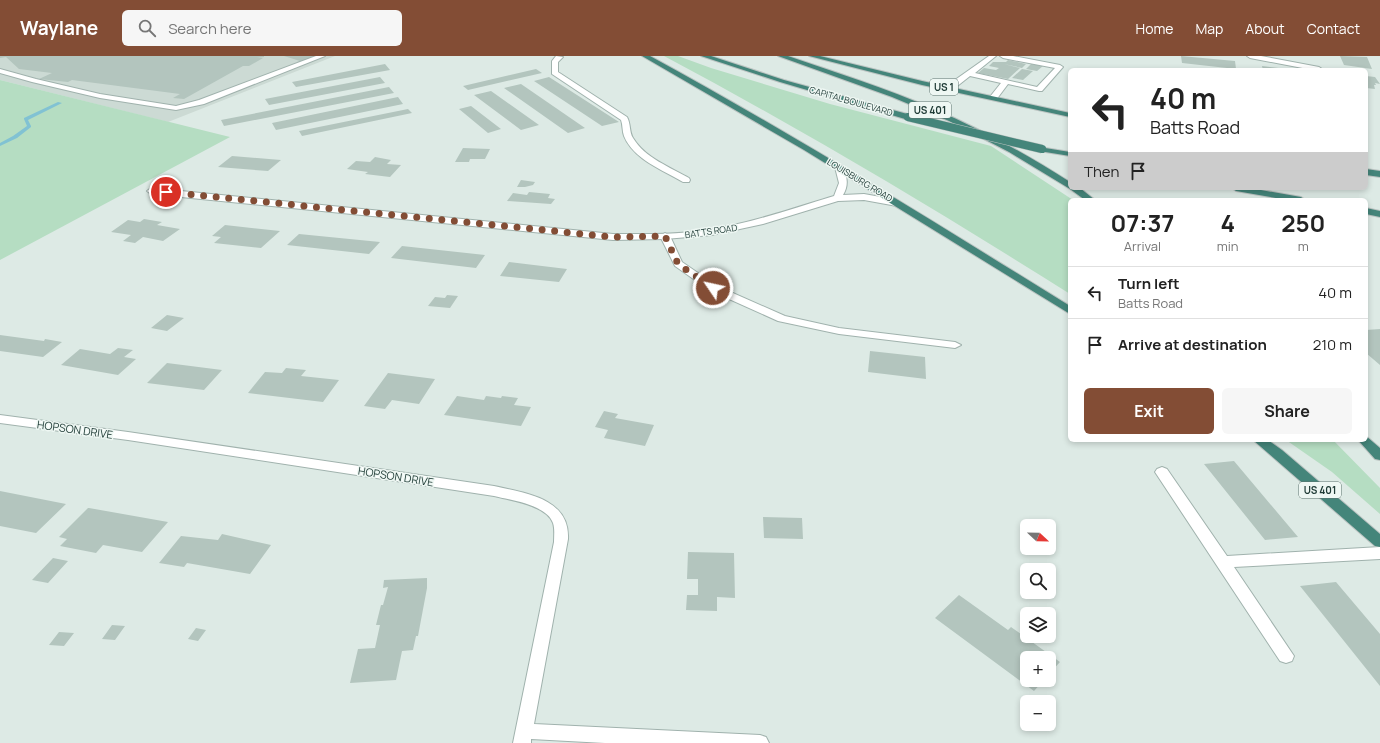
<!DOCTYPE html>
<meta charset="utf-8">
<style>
:root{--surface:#fff;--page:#f6f6f6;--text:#222;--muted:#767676;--line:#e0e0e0;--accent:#834d35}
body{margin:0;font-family:Manrope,sans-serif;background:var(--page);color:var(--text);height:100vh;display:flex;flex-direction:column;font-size:15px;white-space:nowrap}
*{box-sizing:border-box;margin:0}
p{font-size:13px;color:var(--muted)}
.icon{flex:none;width:22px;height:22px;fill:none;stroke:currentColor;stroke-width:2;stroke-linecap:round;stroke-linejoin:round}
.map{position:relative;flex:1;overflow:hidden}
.details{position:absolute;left:1068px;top:142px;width:300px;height:244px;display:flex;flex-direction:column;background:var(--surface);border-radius:6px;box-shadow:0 2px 6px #0003}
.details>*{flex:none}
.banner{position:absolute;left:1068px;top:12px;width:300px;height:122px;border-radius:6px;box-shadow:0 2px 6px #0003;background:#fff;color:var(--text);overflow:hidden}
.needle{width:26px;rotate:112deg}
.fabs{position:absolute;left:1020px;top:463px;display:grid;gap:8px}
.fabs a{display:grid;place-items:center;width:36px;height:36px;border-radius:6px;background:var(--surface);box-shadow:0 2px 6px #0003;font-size:20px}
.pin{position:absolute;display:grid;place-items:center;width:34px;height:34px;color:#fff;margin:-17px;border:2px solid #fff;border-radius:50%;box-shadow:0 1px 4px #0007}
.me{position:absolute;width:44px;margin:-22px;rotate:304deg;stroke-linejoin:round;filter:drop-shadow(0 0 3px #0008)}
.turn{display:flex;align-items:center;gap:14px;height:84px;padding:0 16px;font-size:18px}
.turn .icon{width:52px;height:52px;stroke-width:2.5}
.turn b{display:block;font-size:28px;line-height:34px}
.then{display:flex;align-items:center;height:38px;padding:0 16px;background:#0003;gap:8px;font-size:15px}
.eta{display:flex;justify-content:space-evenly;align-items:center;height:68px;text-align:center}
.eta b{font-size:24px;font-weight:700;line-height:28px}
.action{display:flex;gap:8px;margin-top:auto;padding:8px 16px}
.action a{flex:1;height:46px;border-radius:6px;background:var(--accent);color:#fff;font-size:16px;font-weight:700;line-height:46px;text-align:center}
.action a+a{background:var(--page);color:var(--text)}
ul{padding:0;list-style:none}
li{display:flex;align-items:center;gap:12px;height:52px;padding:0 16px;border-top:1px solid var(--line)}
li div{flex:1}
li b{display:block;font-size:15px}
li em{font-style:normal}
header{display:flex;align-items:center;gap:24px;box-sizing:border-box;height:56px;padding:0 20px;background:var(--accent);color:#fff}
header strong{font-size:19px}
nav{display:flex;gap:22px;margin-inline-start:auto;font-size:14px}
.search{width:280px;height:36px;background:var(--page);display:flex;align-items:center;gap:10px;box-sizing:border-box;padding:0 14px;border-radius:6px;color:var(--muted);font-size:15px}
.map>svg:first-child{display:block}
.built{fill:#ccdad4}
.green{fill:#b5ddc2}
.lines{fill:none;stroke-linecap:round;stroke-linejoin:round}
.stream{fill:#81c2d3;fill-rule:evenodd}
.building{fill:#b3c5be}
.service-casing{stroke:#a0b2ad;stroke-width:2}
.minor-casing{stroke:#a0b2ad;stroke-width:2}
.trunk-casing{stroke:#bcc4c2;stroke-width:2}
.service{fill:#fff;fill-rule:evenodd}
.minor{fill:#fff;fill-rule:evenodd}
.trunk{fill:#44857a;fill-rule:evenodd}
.trunk-bridge-casing{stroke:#bcc4c2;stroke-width:9;stroke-linecap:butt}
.trunk-bridge{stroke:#44857a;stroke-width:8}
.route{stroke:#834d35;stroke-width:7;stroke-dasharray:0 12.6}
.labels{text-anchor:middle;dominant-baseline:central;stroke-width:3;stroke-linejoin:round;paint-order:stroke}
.far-street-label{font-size:9px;fill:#1e3a35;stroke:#eef7f3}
.shield{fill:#eef7f3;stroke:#5c736e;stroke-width:1}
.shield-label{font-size:10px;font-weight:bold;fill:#1e3a35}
.street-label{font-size:11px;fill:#1e3a35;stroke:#eef7f3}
</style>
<header>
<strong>Waylane</strong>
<div class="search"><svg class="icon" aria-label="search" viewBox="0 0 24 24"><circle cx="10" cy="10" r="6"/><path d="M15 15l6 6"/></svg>Search here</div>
<nav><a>Home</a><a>Map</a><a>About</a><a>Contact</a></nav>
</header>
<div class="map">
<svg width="1380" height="687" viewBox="0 0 1380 687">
<rect width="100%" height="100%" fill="#ddeae5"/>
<path class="built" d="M0,0H335L168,66L0,24Z"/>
<path class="green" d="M664,0H678L711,12L830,48L991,90L1073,144H1070V238C937,154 803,74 664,0Z
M0,24L230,81L0,204Z
M1286,384H1333L1380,432V458L1332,416Z"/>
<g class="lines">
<path class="stream" d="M58,46L62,47L28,64L31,70V71L17,82L0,90V87L13,80L27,70L24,63V62Z"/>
</g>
<path class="building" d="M0,0H264V1L257,2H263L249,10H243L184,43L173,42L180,38L72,24L68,26L39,23L52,17L19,13L6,1L0,2Z
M284,0H317L300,7L297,6L300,5Z
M1181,0L1235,5L1236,13L1182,7Z
M1340,0L1367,1L1372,13L1344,9Z
M1008,4L1026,8L1022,12L1004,8L1020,12L1008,23L978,17L984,12L996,14L999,12L989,10L993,6H1006Z
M385,8L390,14L296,31L292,26Z
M1031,8L1043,10L1037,15L1026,13Z
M1262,10L1287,13V14H1263Z
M536,13L542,17L468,34L463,30Z
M1022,13L1033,15L1023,24L1012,22Z
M1366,20L1375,21L1380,28L1375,27L1376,29H1374L1375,33L1366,32Z
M380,21L385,27L269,49L265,43Z
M549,21L619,66L602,70L534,25Z
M521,28L585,72L568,77L504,32Z
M389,31L394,37L224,70L221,64Z
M491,35L539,69L521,74L474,39Z
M398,41L403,48L276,74L272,67Z
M471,50L501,73L488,77L459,53Z
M408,53L412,57L302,80L299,75Z
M463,92L490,93L485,103H470L469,106H455Z
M232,100L281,104L268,115L218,111Z
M375,101L391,104L387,108L401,109L390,121L365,118L368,116L347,113L356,105L370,106Z
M521,124L535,126L533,129L525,131H517Z
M529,136L550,138L548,142L555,143L551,148L507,145L513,137L527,139Z
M144,163L162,166L157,169L180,173L163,185L143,181L135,187L123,185L131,179L111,176L128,164L140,166Z
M225,169L280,175L261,192L214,187L221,181L212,180Z
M299,178L380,186L369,198L287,189Z
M402,190L485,199L476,212L391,202Z
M509,206L567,213L559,226L500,220Z
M447,239L458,240L450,252L428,250L435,241L445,242Z
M167,259L184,262L167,275L151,272Z
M1380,273V309L1366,297V274Z
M0,279L44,285L45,283L62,286L43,301L0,295Z
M118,292L133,294L124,301L136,303L118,319L61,309L80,293L110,298Z
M870,295L925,301L926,323L868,316Z
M167,307L222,314L204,334L147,327Z
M286,312L306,314L301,320L339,324L323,346L248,337L265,316L282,317Z
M388,317L435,323L419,348L392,344L385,353L364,350Z
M457,340L484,344L486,340L501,342L502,340L518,342L514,349L531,351L521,370L444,359Z
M604,355L618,358L615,362L654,369L645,390L604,382L608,374L595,371Z
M1234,405L1298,481L1265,484L1204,408Z
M0,435L66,448L36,477L0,470Z
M88,452H89L168,466L142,496L103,489L96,497L60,490L67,483L59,481Z
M763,461L802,462L803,483L764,482Z
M222,478L271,489L250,518L187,507L184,511L159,507L181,480L218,484Z
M688,496L734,497L735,542L717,541V555L686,554L687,539H698V523H687Z
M53,502L68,505L48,527L32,524Z
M427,522V532L418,580H416L413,594L402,595L396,624L350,627L358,593L375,592L380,569H376L381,549H383L388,531L383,532L384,524Z
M1336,526L1380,578V630L1300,530Z
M959,539L1008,574L1011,571L1060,606L1049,618V602H1027V624H1044L1034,635L935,562Z
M112,569L125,570L115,584L102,583Z
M196,572L206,574L198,585L188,583Z
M59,576L74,577L64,590L49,589Z"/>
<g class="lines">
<defs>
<path id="service" d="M316,0H325L204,48L176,54L100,42L32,26L0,17V13L36,23L100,38L176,50L199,44Z
M556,0L563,1L558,6V16L627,61C631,68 629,76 633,82C645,102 670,111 689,122L690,124L689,126H683C663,114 633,103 624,80C622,75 623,69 621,64L552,18V5Z
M989,0H996L975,17L1037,31L1055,12L1003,2L1000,0H1013L1060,9L1063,11L1042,35H1039L1008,28L996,44H993L989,42L1001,27L970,20L951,35H945V31Z
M665,177L670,180L682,206L717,230L785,260L839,272L955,286L961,289L955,292L839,278L778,265L709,234L675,210L660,180Z
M1162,411L1167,413L1227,500L1380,491V503L1234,511L1294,600L1292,605L1286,607L1280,605L1157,419L1155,416L1157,413Z"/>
<path id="minor" d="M1247,0H1261L1319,11L1322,13L1313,14L1250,2Z
M839,108L843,111C847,121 849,129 843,139L864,138L897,144L901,147L897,150L864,144L838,145L763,168L712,179L665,183L613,184L151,138L147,135L151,132L613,178C646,178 681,179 713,173C755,166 794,152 834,140L839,127L835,111Z
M0,359L128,376L494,430C525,437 570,442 568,483L534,668L760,679L766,681L769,687H605L531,683V687H513L554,486C554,480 555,473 553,467C547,449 510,444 494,440L128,384L0,367Z"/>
<path id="trunk" d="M642,0H650C793,78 931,164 1070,250V258L804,94Z
M701,0H711L784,24L911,59L912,61L911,63H905L780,26Z
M778,0H788C837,17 886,32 934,53C981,73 1026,98 1070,126V132H1080L1095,144H1085L1070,133L1009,96L949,65L892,41Z
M809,0H820L922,25L1070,57V61L922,29Z
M1039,91L1070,96V100L1039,95Z
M1366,113L1380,115V121L1366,119Z
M1232,132H1250L1301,141L1305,144H1287L1236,135Z
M1366,152L1380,155V161L1366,158Z
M1366,380L1380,392V404L1375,403L1358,384H1366Z
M1253,384H1268L1282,394L1380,478V491L1375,490Z"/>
</defs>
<use href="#service" class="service-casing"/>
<use href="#minor" class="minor-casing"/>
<use href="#trunk" class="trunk-casing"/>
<use href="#service" class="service"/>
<use href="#minor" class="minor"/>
<use href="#trunk" class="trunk"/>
<defs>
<path id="trunk-bridge" d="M908,61L1042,93"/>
</defs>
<use href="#trunk-bridge" class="trunk-bridge-casing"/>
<use href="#trunk-bridge" class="trunk-bridge"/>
</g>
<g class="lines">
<path class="route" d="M166,136L613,181L665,180L678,208L713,232"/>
</g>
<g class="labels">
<g class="far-street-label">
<text transform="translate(851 45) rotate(16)">CAPITAL BOULEVARD</text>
<text transform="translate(860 124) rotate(31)">LOUISBURG ROAD</text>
<text transform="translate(711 175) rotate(-8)">BATTS ROAD</text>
</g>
<g class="shield">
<rect x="930" y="23" width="28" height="16" rx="3"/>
<rect x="909" y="46" width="42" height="16" rx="3"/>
<rect x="1299" y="426" width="42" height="16" rx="3"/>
</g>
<g class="shield-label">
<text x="944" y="31">US 1</text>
<text x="930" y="54">US 401</text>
<text x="1320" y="434">US 401</text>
</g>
<g class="street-label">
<text transform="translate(75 373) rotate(8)">HOPSON DRIVE</text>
<text transform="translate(396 420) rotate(9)">HOPSON DRIVE</text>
</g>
</g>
</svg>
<div class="fabs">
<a><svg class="needle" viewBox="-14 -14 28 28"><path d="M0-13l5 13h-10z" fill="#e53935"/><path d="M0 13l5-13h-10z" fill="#767676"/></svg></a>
<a><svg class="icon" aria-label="search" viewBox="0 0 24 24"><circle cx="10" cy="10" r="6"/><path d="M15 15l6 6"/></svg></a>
<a><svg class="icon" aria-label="layers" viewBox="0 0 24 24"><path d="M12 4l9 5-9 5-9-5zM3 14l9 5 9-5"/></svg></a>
<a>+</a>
<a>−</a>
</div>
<div class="pin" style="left:166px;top:136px;background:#d93025"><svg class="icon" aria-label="arrive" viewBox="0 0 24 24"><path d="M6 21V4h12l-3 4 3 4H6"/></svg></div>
<svg class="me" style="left:713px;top:232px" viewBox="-20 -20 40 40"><circle r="17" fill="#834d35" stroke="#fff" stroke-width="3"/><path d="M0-11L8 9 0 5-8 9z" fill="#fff"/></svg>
<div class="banner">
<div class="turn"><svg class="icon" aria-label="left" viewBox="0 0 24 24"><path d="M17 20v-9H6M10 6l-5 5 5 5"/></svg><div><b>40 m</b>Batts Road</div></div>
<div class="then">Then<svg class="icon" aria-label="arrive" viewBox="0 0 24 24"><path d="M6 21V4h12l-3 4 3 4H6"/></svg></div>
</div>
<section class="details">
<div class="eta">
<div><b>07:37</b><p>Arrival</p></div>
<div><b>4</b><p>min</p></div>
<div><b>250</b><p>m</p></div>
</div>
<ul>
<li><svg class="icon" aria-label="left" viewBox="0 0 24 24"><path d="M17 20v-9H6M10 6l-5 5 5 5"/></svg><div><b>Turn left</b><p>Batts Road</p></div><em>40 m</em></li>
<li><svg class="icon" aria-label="arrive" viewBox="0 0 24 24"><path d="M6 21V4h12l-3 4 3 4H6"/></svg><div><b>Arrive at destination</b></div><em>210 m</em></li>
</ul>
<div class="action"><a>Exit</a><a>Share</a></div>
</section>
</div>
